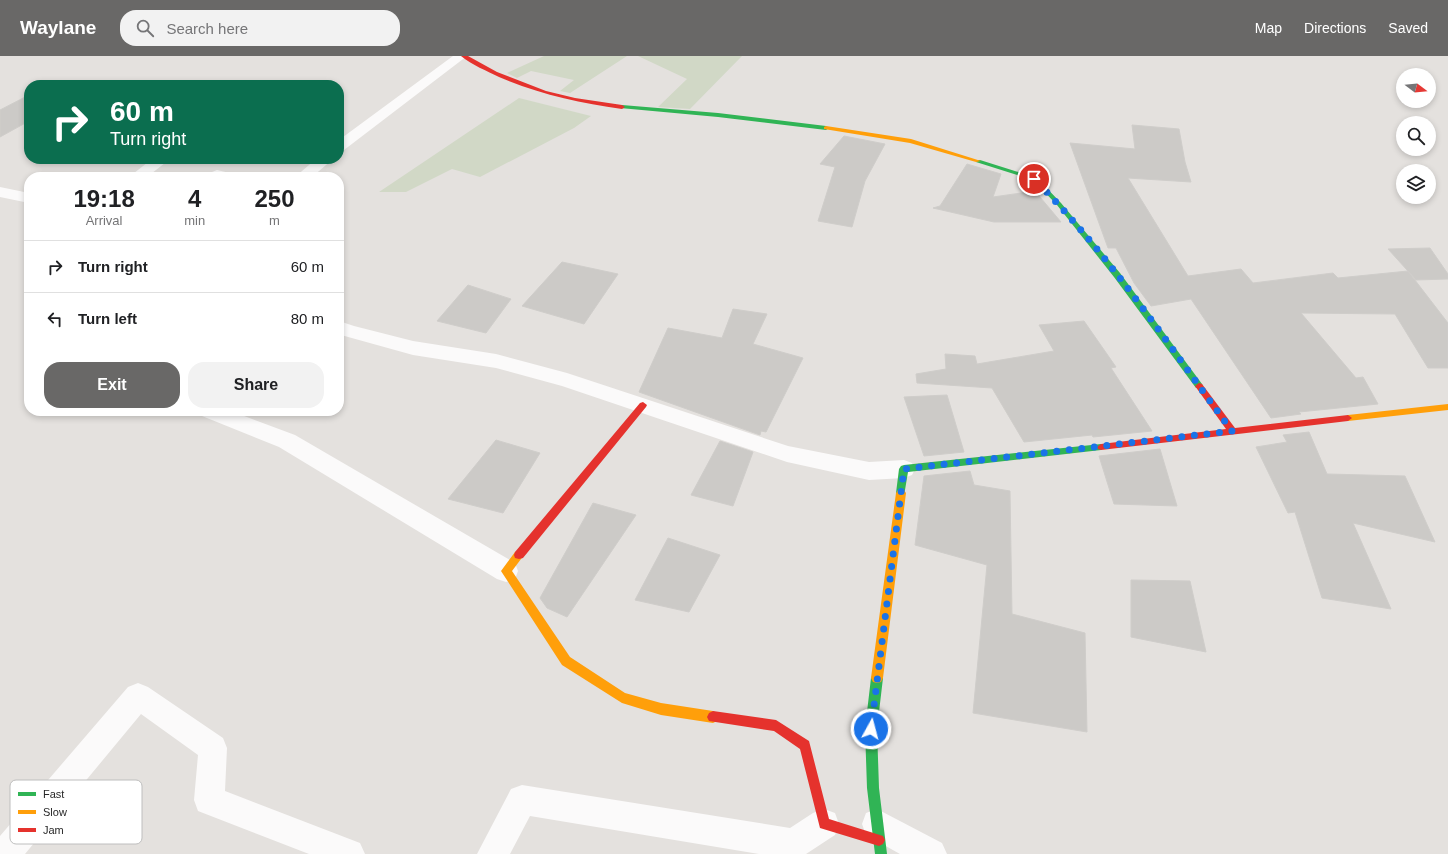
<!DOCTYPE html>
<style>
:root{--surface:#fff;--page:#f2f2f2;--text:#202124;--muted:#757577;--line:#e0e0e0;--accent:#696867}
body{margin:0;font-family:Arial,sans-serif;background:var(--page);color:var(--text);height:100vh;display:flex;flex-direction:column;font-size:15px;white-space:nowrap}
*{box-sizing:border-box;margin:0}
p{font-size:13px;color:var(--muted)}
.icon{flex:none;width:22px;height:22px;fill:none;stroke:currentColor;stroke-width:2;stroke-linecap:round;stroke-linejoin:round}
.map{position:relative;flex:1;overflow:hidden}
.side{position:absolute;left:24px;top:116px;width:320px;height:244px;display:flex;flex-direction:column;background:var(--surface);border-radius:16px;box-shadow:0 2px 6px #0003}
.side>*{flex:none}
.guide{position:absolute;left:24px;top:24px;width:320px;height:84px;border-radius:16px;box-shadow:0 2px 6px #0003;background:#0b6e4f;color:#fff;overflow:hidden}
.needle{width:26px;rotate:106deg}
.fabs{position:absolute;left:1396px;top:12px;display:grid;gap:8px}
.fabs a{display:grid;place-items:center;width:40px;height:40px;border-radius:50%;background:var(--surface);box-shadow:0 2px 6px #0003;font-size:20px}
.pin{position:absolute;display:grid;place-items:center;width:34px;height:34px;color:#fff;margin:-17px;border:2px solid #fff;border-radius:50%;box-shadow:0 1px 4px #0007}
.me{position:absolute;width:44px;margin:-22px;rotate:7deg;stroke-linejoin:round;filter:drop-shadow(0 0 3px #0008)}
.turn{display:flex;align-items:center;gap:14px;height:84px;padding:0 20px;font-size:18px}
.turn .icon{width:52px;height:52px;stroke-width:2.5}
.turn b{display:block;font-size:28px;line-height:34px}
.eta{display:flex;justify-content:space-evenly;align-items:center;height:68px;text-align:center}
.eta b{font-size:24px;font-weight:600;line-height:28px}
.action{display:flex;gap:8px;margin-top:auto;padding:8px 20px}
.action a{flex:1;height:46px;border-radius:16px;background:var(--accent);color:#fff;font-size:16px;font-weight:600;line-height:46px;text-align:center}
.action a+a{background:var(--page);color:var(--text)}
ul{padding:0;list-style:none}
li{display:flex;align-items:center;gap:12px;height:52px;padding:0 20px;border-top:1px solid var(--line)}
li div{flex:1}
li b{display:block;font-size:15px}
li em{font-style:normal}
header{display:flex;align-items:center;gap:24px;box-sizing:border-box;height:56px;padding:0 20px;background:var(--accent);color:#fff}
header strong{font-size:19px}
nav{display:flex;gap:22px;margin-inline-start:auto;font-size:14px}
.search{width:280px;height:36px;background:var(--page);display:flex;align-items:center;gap:10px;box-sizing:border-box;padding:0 14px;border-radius:16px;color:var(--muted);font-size:15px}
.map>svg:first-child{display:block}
.cemetery{fill:#d1d8c6}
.building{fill:#cccac7;stroke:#cfcdca}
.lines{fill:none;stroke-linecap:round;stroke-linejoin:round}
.street{fill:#fbfafa;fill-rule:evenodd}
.fast{fill:#30b455;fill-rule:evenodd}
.slow{fill:#ff9f0a;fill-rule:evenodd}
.jam{fill:#e5322d;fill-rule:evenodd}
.route{stroke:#1a73e8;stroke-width:7;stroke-dasharray:0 12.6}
.key{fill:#fff;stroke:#bebebe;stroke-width:1}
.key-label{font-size:11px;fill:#272727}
</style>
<header>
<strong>Waylane</strong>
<div class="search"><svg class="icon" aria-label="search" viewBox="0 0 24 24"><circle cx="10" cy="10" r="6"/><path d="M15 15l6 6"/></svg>Search here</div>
<nav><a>Map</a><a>Directions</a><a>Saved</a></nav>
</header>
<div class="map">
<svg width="1448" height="798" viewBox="0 0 1448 798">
<rect width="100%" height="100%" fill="#e4e1de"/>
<path class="cemetery" d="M544,0H627L570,37L560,35L574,24L531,15L517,22L507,17Z
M638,0H742L690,53L658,51L687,23Z
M519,42L591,60L574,72L480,121L452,113L406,136H379Z"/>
<path class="building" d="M29,39V65L0,81V54Z
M1132,69L1179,73L1185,106L1191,126L1128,122L1188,220L1241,213L1253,227L1333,217L1338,222L1408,215L1448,267V312H1428L1395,258L1301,257L1356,322L1363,321L1378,348L1299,356L1301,358L1271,362L1191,243L1151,250L1134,227L1116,192H1108L1070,87L1135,93Z
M844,80L885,88L865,125L852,171L818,165L835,111L820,108Z
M967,108L1001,118L993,141L1035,135L1061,166H994L933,152L940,150Z
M1430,192L1448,218V223L1416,224L1388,193Z
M562,206L618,218L584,268L522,250Z
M468,229L511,243L486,277L437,265Z
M733,253L767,258L753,288L803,302L766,376L761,375L760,379L639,336L668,272L722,282Z
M1084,265L1116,311L1111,312L1152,375L1093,381L1092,379L1024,386L992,332L917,327L916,318L946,313L945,298L975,300L977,308L1054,295L1039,269Z
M947,339L964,396L924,400L904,341Z
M1309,376L1327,418L1405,420L1435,486L1353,467L1391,553L1322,542L1295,456L1288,457L1256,391L1287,386L1283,379Z
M496,384L540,397L503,457L448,443Z
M720,385L753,396L733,450L691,439Z
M1160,393L1177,450L1114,448L1099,400Z
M970,415L974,429L1010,435L1012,558L1085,577L1087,676L973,657L987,509L915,489L924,420Z
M593,447L636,459L567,561L547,552L540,542Z
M668,482L720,499L689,556L635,544Z
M1131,524L1190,525L1206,596L1131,581Z"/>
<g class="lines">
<path class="street" d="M453,0H467L344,94L339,95V84Z
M152,103H170L147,121H129Z
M316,103H333L312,121H295Z
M217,114L234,118L237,121H211L209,119L212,116Z
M0,131L29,137V147L0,141Z
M339,265L354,270L413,285L496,298L567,317L788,390L869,406L904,404L912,407L915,413L912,419L904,422L869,424L787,406L562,330L496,312L413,299L341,279L339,278Z
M199,355H231L295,379L515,507L518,515L515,523L506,526L497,523L279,391L202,360Z
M138,627L148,631L223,682L227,692L225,735L360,787L365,798H309L198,755L194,744L198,699L141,658L25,798H0V780L128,631Z
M522,729L790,772L813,757L824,753L835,757L839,768L835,779L806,798H759L530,760L510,798H477L511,733Z
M877,753L942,787L947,798H900L866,779L862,768L866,757Z"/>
<path class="fast" d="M622,49L718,57L826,70L829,72L826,74L718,61L620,52L619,51Z
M976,104H980L1037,122L1061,147L1120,217L1202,328L1203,330L1202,332H1196L1114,221L1057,149L1033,124L976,106Z
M1101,388L1105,391L1101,394L908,416L904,440H898L896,437L899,413L901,410L904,409Z
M877,617L881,618L883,622L877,673L879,732L887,798H875L867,732L865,673L871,622L873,618Z"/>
<path class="slow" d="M826,70L911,83L981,105L976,106L910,87L824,73V71Z
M1448,348V354L1348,365L1344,362L1348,359Z
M901,433L904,434L906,437L883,622L881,626L877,627L873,626L871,622L896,437L898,434Z
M519,495L523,496L524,499L512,515L570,601L625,637L661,647L713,655L717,657L719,661L717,665L713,667L661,659L622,647L562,609L501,515L515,496Z"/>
<path class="jam" d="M461,0H468L497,16L546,35L575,42L622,49L625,51L622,53C579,47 539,38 499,21C487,15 472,9 461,0Z
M1199,327L1202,328L1235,372L1348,359L1352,362L1348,365L1101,394L1098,393L1097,391L1101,388L1226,373L1195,330Z
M643,346L647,349L646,351L523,502L519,503L515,502L514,499L515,496L640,347Z
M713,655L776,664L809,685L829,763L883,780L885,784L883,788L879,790L820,772L800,693L774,675L709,665L707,661L709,657Z"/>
</g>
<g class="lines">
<path class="route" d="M871,673L904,413L1232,375C1169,290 1110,199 1034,123"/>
</g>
<rect x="10" y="724" width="132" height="64" rx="6" class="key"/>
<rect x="18" y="736" width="18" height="4" fill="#30b455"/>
<rect x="18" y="754" width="18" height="4" fill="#ff9f0a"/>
<rect x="18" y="772" width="18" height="4" fill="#e5322d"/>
<g class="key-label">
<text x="43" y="742">Fast</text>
<text x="43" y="760">Slow</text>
<text x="43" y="778">Jam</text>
</g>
</svg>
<div class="fabs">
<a><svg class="needle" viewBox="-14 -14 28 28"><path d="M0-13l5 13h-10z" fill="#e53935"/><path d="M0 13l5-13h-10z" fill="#757577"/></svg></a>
<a><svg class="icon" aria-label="search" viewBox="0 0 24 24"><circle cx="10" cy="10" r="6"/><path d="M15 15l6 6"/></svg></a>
<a><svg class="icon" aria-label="layers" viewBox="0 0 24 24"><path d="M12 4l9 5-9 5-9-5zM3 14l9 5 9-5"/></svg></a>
</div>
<div class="pin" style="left:1034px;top:123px;background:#d93025"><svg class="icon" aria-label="arrive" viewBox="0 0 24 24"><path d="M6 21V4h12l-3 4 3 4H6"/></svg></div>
<svg class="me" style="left:871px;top:673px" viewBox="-20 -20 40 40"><circle r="17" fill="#1a73e8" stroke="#fff" stroke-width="3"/><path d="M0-11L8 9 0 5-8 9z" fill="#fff"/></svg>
<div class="guide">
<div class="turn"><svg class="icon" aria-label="right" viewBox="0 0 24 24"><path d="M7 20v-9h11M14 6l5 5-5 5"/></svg><div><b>60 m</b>Turn right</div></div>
</div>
<section class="side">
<div class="eta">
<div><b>19:18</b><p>Arrival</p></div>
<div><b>4</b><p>min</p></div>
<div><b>250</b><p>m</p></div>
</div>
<ul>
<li><svg class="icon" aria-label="right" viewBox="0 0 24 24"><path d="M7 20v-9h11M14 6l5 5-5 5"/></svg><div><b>Turn right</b></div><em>60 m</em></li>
<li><svg class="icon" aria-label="left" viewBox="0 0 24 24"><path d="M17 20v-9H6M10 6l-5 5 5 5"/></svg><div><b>Turn left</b></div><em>80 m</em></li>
</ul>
<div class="action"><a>Exit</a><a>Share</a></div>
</section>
</div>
